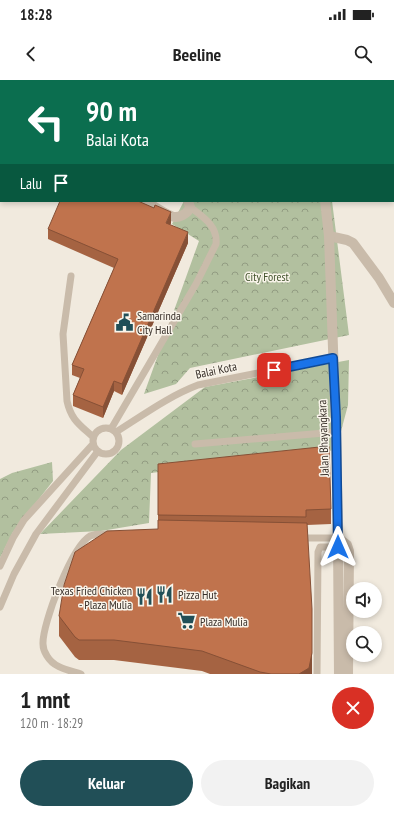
<!DOCTYPE html>
<html lang="id">
<meta charset="utf-8">
<style>
:root{--surface:#fff;--page:#f2f2f2;--text:#222;--muted:#767676;--accent:#214f57}
body{margin:0;font-family:"PT Sans Narrow",sans-serif;background:var(--page);color:var(--text);height:100vh;display:flex;flex-direction:column;font-size:15px;white-space:nowrap}
*{box-sizing:border-box;margin:0}
p{font-size:13px;color:var(--muted)}
.icon{flex:none;width:22px;height:22px;fill:none;stroke:currentColor;stroke-width:2;stroke-linecap:round;stroke-linejoin:round}
.map{position:relative;height:594px;overflow:hidden}
.sheet{display:flex;flex-direction:column;background:var(--surface);flex:1}
.sheet>*{flex:none}
.hud{position:absolute;left:0px;top:0px;width:394px;height:122px;box-shadow:0 2px 6px #0003;background:#0b6e4f;color:#fff;overflow:hidden}
.tools{position:absolute;left:346px;top:502px;display:grid;gap:8px}
.tools a{display:grid;place-items:center;width:36px;height:36px;border-radius:50%;background:var(--surface);box-shadow:0 2px 6px #0003;font-size:20px}
.pin{position:absolute;display:grid;place-items:center;width:34px;height:34px;color:#fff;margin:-17px;border-radius:8px;box-shadow:0 2px 6px #0006}
.me{position:absolute;width:44px;margin:-22px;rotate:0deg;stroke-linejoin:round;filter:drop-shadow(0 0 3px #0008)}
.turn{display:flex;align-items:center;gap:14px;height:84px;padding:0 20px;font-size:18px}
.turn .icon{width:52px;height:52px;stroke-width:2.5}
.turn b{display:block;font-size:28px;line-height:34px}
.then{display:flex;align-items:center;height:38px;padding:0 20px;background:#0003;gap:8px;font-size:15px}
.round{display:grid;place-items:center;flex:none;width:42px;height:42px;border-radius:21px;background:var(--page)}
.summary{display:flex;align-items:center;justify-content:space-between;height:68px;padding:0 20px}
h1{font-size:24px;font-weight:600;line-height:30px}
.cta{display:flex;gap:8px;margin-top:auto;padding:8px 20px}
.cta a{flex:1;height:46px;border-radius:24px;background:var(--accent);color:#fff;font-size:16px;font-weight:600;line-height:46px;text-align:center}
.cta a+a{background:var(--page);color:var(--text)}
.status{display:flex;justify-content:space-between;align-items:center;height:28px;padding:0 20px;background:var(--surface);direction:ltr}
.status svg{height:11px;fill:currentColor}
header{display:flex;justify-content:space-between;align-items:center;height:52px;padding:0 20px;background:var(--surface);font-size:18px;font-weight:600}
.map>svg:first-child{display:block}
.forest{fill:url(#forest-crowns)}
.lines{fill:none;stroke-linecap:round;stroke-linejoin:round}
.service{stroke:#c9bbaa;stroke-width:7}
.minor{stroke:#c9bbaa;stroke-width:10}
.tertiary{stroke:#c9bbaa;stroke-width:10}
.wall{fill:#a56342}
.shaded-wall{fill:#865036}
.building{fill:#c0734d;stroke:#865036}
.route-casing{stroke:#114b97;stroke-width:10}
.route{stroke:#1a73e8;stroke-width:7}
.labels{text-anchor:middle;dominant-baseline:central;stroke-width:3;stroke-linejoin:round;paint-order:stroke}
.park-label{font-size:12px;fill:#43542e;stroke:#f9f4ea}
.poi-label{font-size:12px;fill:#372f29;stroke:#f9f4ea;text-anchor:start}
.street-label{font-size:12px;fill:#372f29;stroke:#f9f4ea}
</style>
<div class="status"><b>18:28</b><svg viewBox="0 0 49 12"><path d="M0 12V9h3v3zM5 12V6h3v6zM10 12V3h3v9zM15 12V0h3v12zM26 1h20v11H26zM47 4h2v5h-2z"/></svg></div>
<header><svg class="icon" aria-label="back" viewBox="0 0 24 24"><path d="M15 5l-7 7 7 7"/></svg>Beeline<svg class="icon" aria-label="search" viewBox="0 0 24 24"><circle cx="10" cy="10" r="6"/><path d="M15 15l6 6"/></svg></header>
<div class="map">
<svg width="394" height="594" viewBox="0 0 394 594">
<defs>
<pattern id="forest-crowns" width="20" height="18" patternUnits="userSpaceOnUse"><rect width="20" height="18" fill="#b2c09f"/><path d="M2 6a3 3 0 1 1 6 0M12 15a3 3 0 1 1 6 0" fill="none" stroke="#929c82"/></pattern>
</defs>
<rect width="100%" height="100%" fill="#f1eade"/>
<path class="forest" d="M184,121H332L349,255L190,288L176,304L144,314L199,161L172,144Z
M349,280L348,325L336,370L151,393L149,443L101,451L40,454L121,370L205,307Z
M52,382L53,401L13,452L0,478V399L12,393Z"/>
<g class="lines">
<path class="service" d="M71,196L63,254L67,321C71,340 80,345 93,357
M93 361a13 13 0 1 1 26 0a13 13 0 1 1-26 0Z
M111,349L196,204L216,164C218,146 203,137 190,127
M116,352C143,335 169,316 198,305L333,278
M195,364L336,352
M299,458H338
M0,486L13,458L24,440L82,376L93,364
M0,527L14,494L36,454L98,371
M81,594C68,590 54,588 47,576C45,573 43,568 43,564C42,544 72,466 90,456C96,453 104,454 111,454
M317,594L318,472L320,467H338"/>
<path class="minor" d="M143,0V1
M94,1L95,0
M145,121C152,125 163,133 171,136C178,139 188,134 190,127L188,121
M329,156L347,160L353,163L379,198L394,223"/>
<path class="tertiary" d="M316,0V1
M325,121L329,156L336,352L338,458L339,594
M338,458L347,465L349,471L348,594"/>
</g>
<path class="wall" d="M0,0H58L57,1H1V19L0,18Z
M394,0V27H393V1Z
M171,143L170,145L188,163L122,315L114,311L103,338L73,326V315L80,298L72,295V285L114,188L48,159V149Z
M158,384L331,429V444L307,445L312,594H210L202,591L114,580H79L75,577L59,556V536L158,449Z"/>
<path class="shaded-wall" d="M171,132V143L166,154V143Z
M188,152V163L122,315V304Z
M114,301V311L103,338V327Z
M312,529V594H299Z"/>
<path class="building" d="M0,0H54L53,1H1V11L0,10Z
M182,0H267L265,1H182Z
M323,0H394V18H393V1H323Z
M60,121H138L154,128L155,125L171,132L166,143L188,152L122,304L114,301L103,327L73,315L84,289L72,285L118,179L48,149Z
M329,366L331,429L306,430V437L158,435V384Z
M158,440L307,443L312,529V573L309,588L299,594H271L260,592L202,571L114,560H79L75,557L59,536L64,505L75,472L107,451L158,449Z"/>
<g class="lines">
<defs>
<path id="route" d="M274,290L333,278L336,337L338,467"/>
</defs>
<use href="#route" class="route-casing"/>
<use href="#route" class="route"/>
</g>
<defs>
<symbol id="civic-bare" viewBox="-9 -9 18 18"><path d="M-.6-6.5H3V-4.5H.6V-3L4-1V1h2V6H-6V1h2V-1L-.6-3ZM-1.2 2.5V6h2.4V2.5Z" fill="#214f57" stroke="#f9f4ea" stroke-width="2.5" paint-order="stroke"/></symbol>
<symbol id="restaurant-bare" viewBox="-9 -9 18 18"><path d="M-5-6h1v4h1v-4h1v4h1v-4h1v5L-1.5 .5V6h-2V.5L-5-1ZM5-6V6H3V1.5H1.5Q1.5-4 5-6Z" fill="#214f57" stroke="#f9f4ea" stroke-width="2.5" paint-order="stroke"/></symbol>
<symbol id="supermarket-bare" viewBox="-9 -9 18 18"><path d="M-6-5.5h2.5l.6 2H6L4.5 2H-2.5L-4.4-4H-6ZM-1.5 3.2a1.3 1.3 0 1 0 .1 0ZM3 3.2a1.3 1.3 0 1 0 .1 0Z" fill="#214f57" stroke="#f9f4ea" stroke-width="2.5" paint-order="stroke"/></symbol>
</defs>
<g fill-rule="evenodd">
<use href="#civic-bare" x="112" y="230" width="25" height="25"/>
<use href="#restaurant-bare" x="152" y="502" width="25" height="25"/>
<use href="#restaurant-bare" x="132" y="504" width="25" height="25"/>
<use href="#supermarket-bare" x="174" y="528" width="25" height="25"/>
</g>
<g class="labels">
<g class="park-label">
<text x="267" y="196">City Forest</text>
</g>
<g class="poi-label">
<text x="137" y="235">Samarinda<tspan x="137" dy="14">City Hall</tspan></text>
<text x="132" y="510" text-anchor="end">Texas Fried Chicken<tspan x="132" dy="14">- Plaza Mulia</tspan></text>
<text x="178" y="514">Pizza Hut</text>
<text x="200" y="541">Plaza Mulia</text>
</g>
<g class="street-label">
<text transform="translate(216 290) rotate(-12)">Balai Kota</text>
<text transform="translate(323 358) rotate(-92)">Jalan Bhayangkara</text>
</g>
</g>
</svg>
<div class="tools">
<a><svg class="icon" aria-label="sound" viewBox="0 0 24 24"><path d="M4 9h4l5-4v14l-5-4H4zM17 9q2 3 0 6"/></svg></a>
<a><svg class="icon" aria-label="search" viewBox="0 0 24 24"><circle cx="10" cy="10" r="6"/><path d="M15 15l6 6"/></svg></a>
</div>
<div class="pin" style="left:274px;top:290px;background:#d93025"><svg class="icon" aria-label="arrive" viewBox="0 0 24 24"><path d="M6 21V4h12l-3 4 3 4H6"/></svg></div>
<svg class="me" style="left:338px;top:467px" viewBox="-20 -20 40 40"><path d="M0-17L14 15 0 8-14 15z" fill="#1a73e8" stroke="#fff" stroke-width="4"/></svg>
<div class="hud">
<div class="turn"><svg class="icon" aria-label="left" viewBox="0 0 24 24"><path d="M17 20v-9H6M10 6l-5 5 5 5"/></svg><div><b>90 m</b>Balai Kota</div></div>
<div class="then">Lalu<svg class="icon" aria-label="arrive" viewBox="0 0 24 24"><path d="M6 21V4h12l-3 4 3 4H6"/></svg></div>
</div>
</div>
<section class="sheet">
<div class="summary"><div><h1>1 mnt</h1><p>120 m · 18:29</p></div><a class="round" style="background:#d93025;color:#fff"><svg class="icon" aria-label="close" viewBox="0 0 24 24"><path d="M6 6l12 12M18 6L6 18"/></svg></a></div>
<div class="cta"><a>Keluar</a><a>Bagikan</a></div>
</section>
